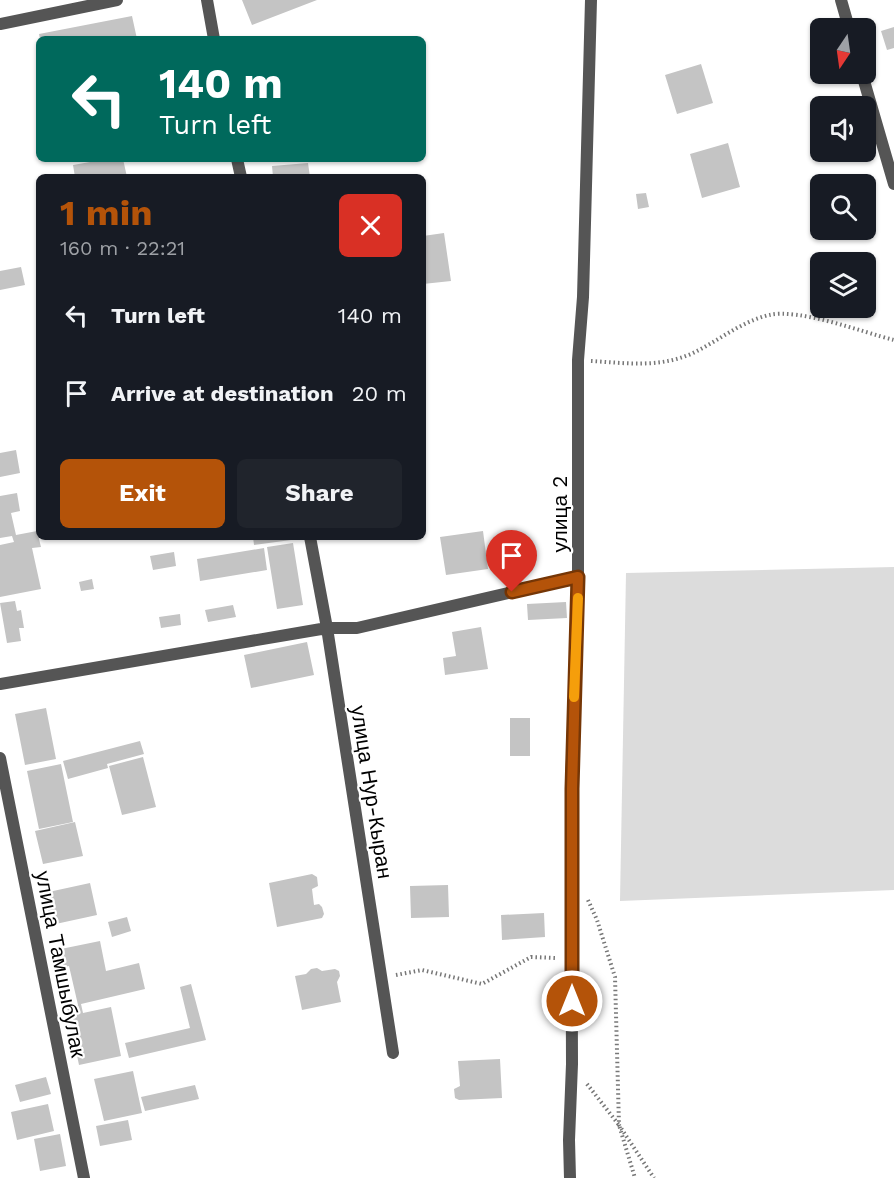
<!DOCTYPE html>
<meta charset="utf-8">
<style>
:root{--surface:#171b24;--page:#20242c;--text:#f1f3f6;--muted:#9ea1a6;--accent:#b45309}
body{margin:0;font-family:"Work Sans",sans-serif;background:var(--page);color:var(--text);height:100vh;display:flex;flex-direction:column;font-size:22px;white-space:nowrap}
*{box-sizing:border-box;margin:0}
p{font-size:20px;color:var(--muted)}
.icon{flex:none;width:33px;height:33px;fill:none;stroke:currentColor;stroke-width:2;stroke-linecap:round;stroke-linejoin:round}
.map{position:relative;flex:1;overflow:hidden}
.sheet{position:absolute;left:36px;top:174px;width:390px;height:366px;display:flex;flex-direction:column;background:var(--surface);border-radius:9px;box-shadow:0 2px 4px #0004}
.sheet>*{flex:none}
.guide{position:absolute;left:36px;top:36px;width:390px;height:126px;border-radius:9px;box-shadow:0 2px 4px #0004;background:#00695c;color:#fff;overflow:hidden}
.needle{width:39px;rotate:193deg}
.controls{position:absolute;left:810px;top:18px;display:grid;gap:12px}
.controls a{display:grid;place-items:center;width:66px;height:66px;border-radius:9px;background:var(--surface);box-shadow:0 2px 4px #0004;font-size:30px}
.pin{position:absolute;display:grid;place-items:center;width:51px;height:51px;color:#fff;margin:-62px -26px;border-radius:50% 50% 50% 0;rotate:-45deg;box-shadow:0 0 6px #0007}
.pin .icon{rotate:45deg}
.me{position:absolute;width:66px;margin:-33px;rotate:0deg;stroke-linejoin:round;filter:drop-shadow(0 0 4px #0008)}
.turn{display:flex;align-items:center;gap:21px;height:126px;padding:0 24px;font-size:27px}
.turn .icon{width:78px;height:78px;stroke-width:2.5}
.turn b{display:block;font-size:42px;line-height:51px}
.round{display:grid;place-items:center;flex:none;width:63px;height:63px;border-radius:9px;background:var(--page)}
.headline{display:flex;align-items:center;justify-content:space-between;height:102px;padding:0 24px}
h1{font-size:36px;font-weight:700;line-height:45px;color:var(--accent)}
.button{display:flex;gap:12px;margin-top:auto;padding:12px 24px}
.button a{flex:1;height:69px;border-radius:9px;background:var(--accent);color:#fff;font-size:24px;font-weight:700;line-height:69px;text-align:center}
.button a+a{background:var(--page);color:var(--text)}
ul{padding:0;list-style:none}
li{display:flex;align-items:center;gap:18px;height:78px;padding:0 24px}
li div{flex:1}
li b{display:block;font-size:22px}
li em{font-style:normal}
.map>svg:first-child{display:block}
.green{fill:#dcdcdc}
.building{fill:#c4c4c4}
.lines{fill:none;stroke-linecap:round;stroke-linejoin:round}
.path{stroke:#777;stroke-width:4;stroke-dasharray:1.5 3;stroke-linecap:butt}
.street{stroke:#555;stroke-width:12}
.route-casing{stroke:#753606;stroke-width:15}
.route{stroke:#b45309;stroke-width:10}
.slow{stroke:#f59e0b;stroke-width:10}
.labels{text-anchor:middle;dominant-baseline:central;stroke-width:4.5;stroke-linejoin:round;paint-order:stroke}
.street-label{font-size:21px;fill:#000;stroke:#fff}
</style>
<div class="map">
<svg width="894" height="1178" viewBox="0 0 894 1178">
<rect width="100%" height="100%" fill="#fff"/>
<path class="green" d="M894,567V890L620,901L626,573Z"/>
<path class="building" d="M242,0H317L252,25Z
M132,16L137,39H40L39,34Z
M894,27V48L887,50L881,31Z
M701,64L713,103L677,114L665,75Z
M866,132L873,154L854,160L851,152H866Z
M728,143L740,187L702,198L690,154Z
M107,159H123L127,177H75L73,165Z
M308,163L310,177H273L272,166Z
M646,193L649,207L638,209L636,194Z
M444,233L451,281L423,284V236Z
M21,267L25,285L0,290V271Z
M16,450L20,473L0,477V453Z
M17,493L20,511L11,513L16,535L37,531L41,547L32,548L41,589L0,597V545L14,542L12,536L0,538V496Z
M483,531L488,569L446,575L440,537Z
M253,537H290L291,540L254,545Z
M293,543L303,605L277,609L267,547Z
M264,548L267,570L200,581L197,559Z
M174,552L176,566L153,570L150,556Z
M92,579L94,589L81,591L79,582Z
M15,601L17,611L21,610L24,628H19L21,641L7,643L0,603Z
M566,602L567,618L528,620L527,604Z
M233,605L236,617L208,622L205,610Z
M180,614L181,625L161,628L159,617Z
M481,627L488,669L445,675L443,658L456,656L452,632Z
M307,642L314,675L251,688L244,655Z
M46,708L56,759L25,765L15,714Z
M510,718H530V756H510Z
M140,741L144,754L107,764L108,768L68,779L63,761Z
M143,757L156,807L122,815L109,766Z
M61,764L73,822L39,829L27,771Z
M75,822L83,856L43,864L35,831Z
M312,874L317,877L318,886L312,889L314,905L319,904L322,907L324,914L322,918L277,927L269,883Z
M90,883L97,915L51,925L44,893Z
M448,885L449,917L411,918L410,886Z
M544,913L545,937L502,940L501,915Z
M127,917L131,931L112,937L108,922Z
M100,941L106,971L139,963L145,989L81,1004L83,1013L111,1007L121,1056L79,1065L67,1007L78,1005L69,966L60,969L56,950Z
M317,968L322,971L335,969L339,971L340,976L337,982L341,1002L302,1010L295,976L306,974L311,969Z
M191,984L206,1040L129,1058L125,1043L190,1028L180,987Z
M500,1059L502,1098L459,1100L455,1098L454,1089L460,1086L458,1061Z
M133,1071L142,1113L104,1121L94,1079Z
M46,1077L51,1094L20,1102L15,1085Z
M195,1085L199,1099L145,1111L141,1097Z
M48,1104L54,1131L17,1140L11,1112Z
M128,1120L132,1140L100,1146L96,1126Z
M60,1134L66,1166L40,1171L34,1139Z"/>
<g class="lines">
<path class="path" d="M591,361C626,363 658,368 691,354C717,342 740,322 769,315C799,308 862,332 894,340
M588,900L597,920L615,977L619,1125L654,1178
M396,975L422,970L482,984L531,957L556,958
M587,1084L619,1125L635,1178"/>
<path class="street" d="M207,0L214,39
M841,0L849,28
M0,24L117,0
M862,74L894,184
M237,159L241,177
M310,537L327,628L393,1053
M0,684L327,628H357L578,577
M0,758L84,1178
M570,1178L569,1140L572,1064L571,789L578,577V360L583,297L591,0"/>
</g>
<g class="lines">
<defs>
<path id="route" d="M512,592L578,577L572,789V1001"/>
</defs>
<use href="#route" class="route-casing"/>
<use href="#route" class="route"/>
<path class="slow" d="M574,697L578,598"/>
</g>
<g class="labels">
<g class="street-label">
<text transform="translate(559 514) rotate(-90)">улица 2</text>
<text transform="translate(372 792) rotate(81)">улица Нур-Кыран</text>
<text transform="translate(61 964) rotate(79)">улица Тамшыбулак</text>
</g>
</g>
</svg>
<div class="controls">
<a><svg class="needle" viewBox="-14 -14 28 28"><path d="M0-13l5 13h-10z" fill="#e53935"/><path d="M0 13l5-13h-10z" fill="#9ea1a6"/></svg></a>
<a><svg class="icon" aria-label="sound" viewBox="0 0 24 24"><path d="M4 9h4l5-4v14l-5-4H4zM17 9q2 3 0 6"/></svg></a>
<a><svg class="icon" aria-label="search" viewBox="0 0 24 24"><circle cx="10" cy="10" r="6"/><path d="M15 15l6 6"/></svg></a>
<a><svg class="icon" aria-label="layers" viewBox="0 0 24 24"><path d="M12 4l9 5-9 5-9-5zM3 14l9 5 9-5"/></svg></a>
</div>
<div class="pin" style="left:512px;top:592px;background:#d93025"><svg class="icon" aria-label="arrive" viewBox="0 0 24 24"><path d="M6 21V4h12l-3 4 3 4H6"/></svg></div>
<svg class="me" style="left:572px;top:1001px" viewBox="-20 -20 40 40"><circle r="17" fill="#b45309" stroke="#fff" stroke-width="3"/><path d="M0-11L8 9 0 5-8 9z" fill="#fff"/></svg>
<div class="guide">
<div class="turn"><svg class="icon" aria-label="left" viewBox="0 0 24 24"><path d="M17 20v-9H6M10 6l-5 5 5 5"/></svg><div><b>140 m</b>Turn left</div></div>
</div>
<section class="sheet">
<div class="headline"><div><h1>1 min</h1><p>160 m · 22:21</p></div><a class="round" style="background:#d93025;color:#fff"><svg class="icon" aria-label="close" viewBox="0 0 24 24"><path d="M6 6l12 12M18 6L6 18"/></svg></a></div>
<ul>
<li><svg class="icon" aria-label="left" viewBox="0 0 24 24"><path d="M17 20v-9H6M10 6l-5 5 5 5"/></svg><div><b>Turn left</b></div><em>140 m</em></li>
<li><svg class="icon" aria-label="arrive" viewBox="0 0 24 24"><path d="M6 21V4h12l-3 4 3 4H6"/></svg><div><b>Arrive at destination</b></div><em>20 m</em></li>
</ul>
<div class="button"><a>Exit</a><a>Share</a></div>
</section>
</div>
